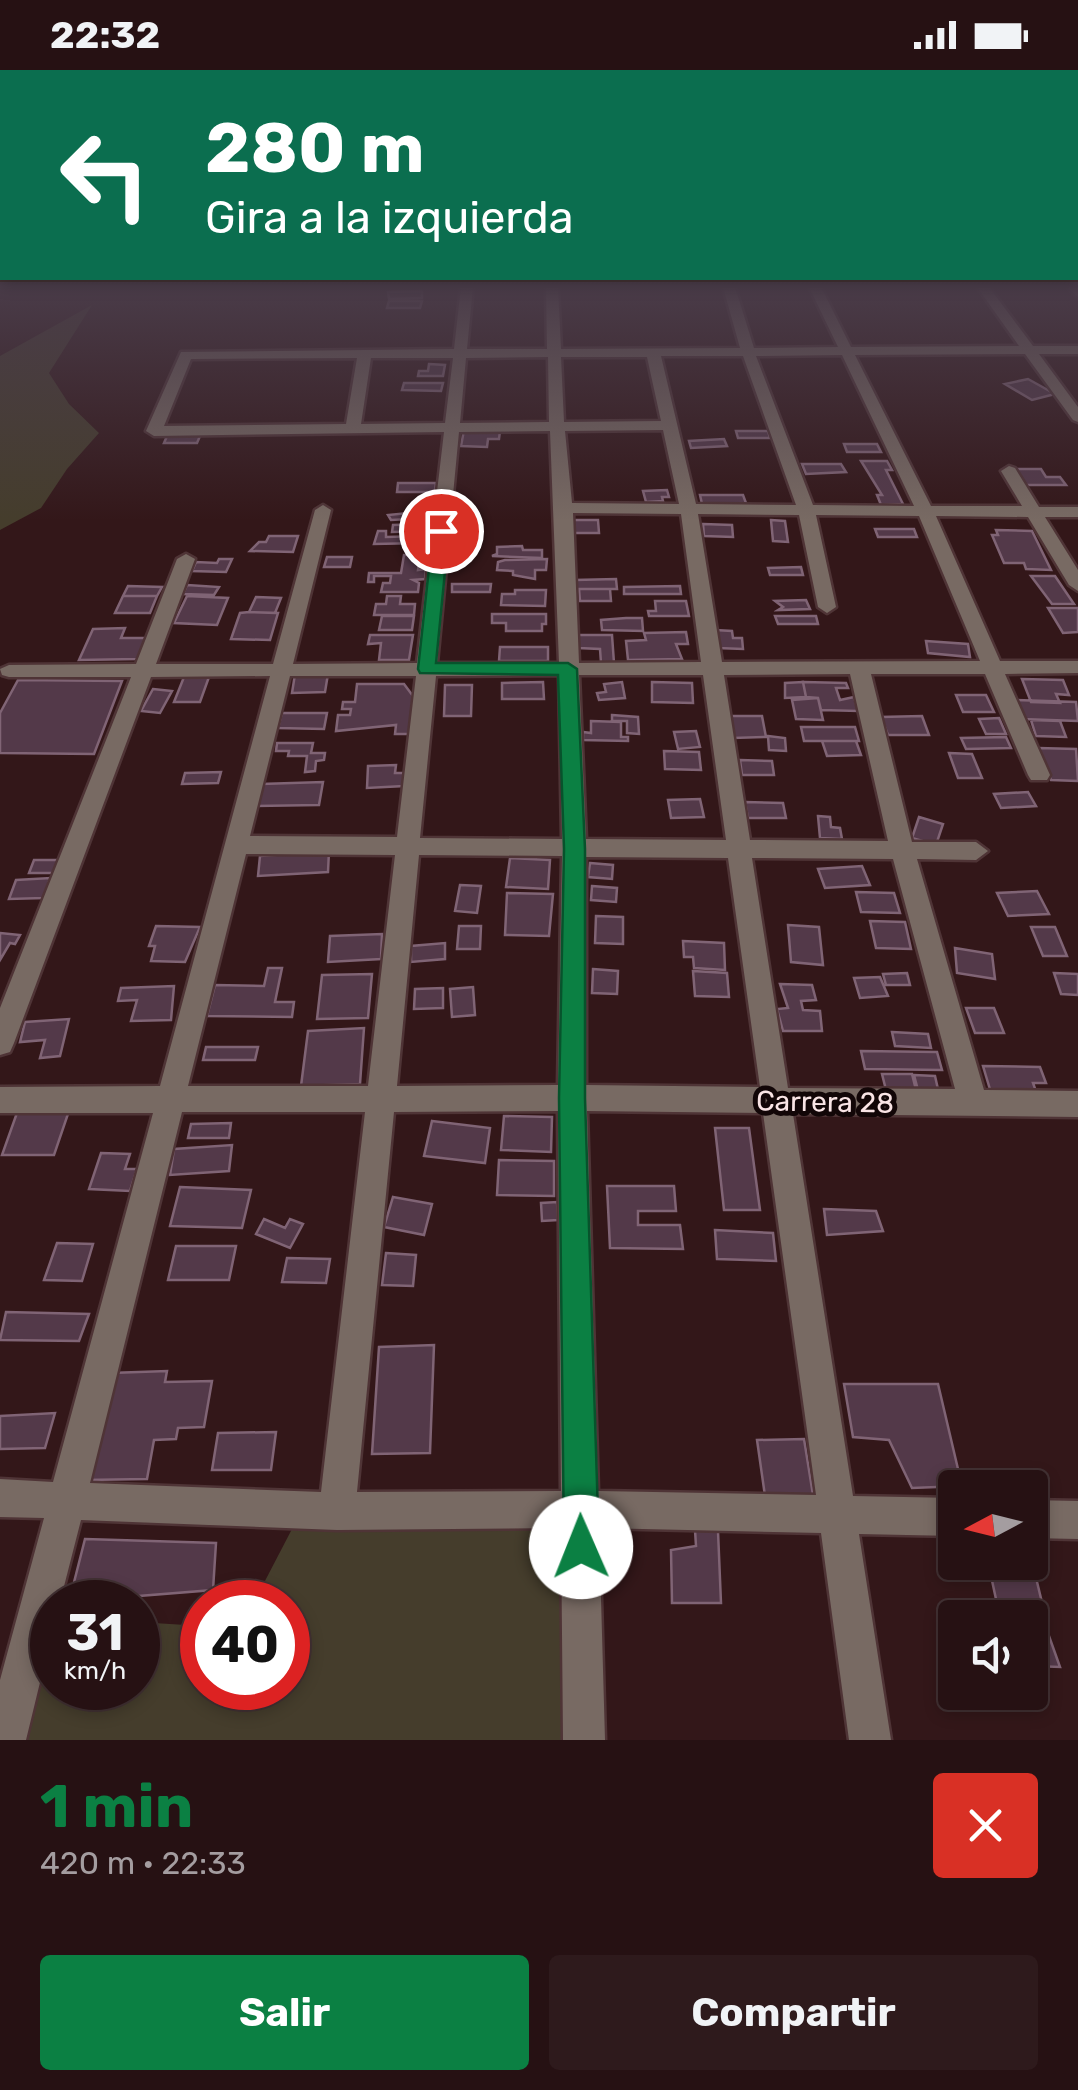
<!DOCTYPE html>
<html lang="es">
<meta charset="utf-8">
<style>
:root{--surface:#261113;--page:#2e1a1c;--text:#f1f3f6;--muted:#a49da0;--line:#423133;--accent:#0b8043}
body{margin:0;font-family:Rubik,sans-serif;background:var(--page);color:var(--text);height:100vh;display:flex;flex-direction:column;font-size:38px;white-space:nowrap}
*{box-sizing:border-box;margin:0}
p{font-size:32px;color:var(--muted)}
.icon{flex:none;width:55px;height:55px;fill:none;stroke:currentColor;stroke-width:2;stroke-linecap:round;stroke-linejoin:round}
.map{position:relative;height:1670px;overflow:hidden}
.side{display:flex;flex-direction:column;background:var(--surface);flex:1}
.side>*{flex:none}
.banner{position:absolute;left:0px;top:0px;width:1080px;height:210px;box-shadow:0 5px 15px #0003,0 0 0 2px var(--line);background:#0b6e4f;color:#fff;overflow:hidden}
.needle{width:65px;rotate:263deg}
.tools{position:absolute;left:938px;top:1400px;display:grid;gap:20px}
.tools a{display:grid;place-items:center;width:110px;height:110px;border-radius:10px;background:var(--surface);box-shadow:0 5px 15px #0003,0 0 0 2px var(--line);font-size:50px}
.speed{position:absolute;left:30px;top:1510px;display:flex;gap:20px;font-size:50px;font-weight:700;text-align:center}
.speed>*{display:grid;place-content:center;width:130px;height:130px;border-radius:50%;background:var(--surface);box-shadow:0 5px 15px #0003,0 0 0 2px var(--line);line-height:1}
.speed small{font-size:25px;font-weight:400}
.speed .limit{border:15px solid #d22;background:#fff;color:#111}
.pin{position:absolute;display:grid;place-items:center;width:85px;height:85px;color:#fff;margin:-42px;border:5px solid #fff;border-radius:50%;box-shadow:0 2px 10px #0007}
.me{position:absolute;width:110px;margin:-55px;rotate:359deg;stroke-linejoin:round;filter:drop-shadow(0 0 8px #0008)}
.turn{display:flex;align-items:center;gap:35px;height:210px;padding:0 40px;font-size:45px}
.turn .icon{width:130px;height:130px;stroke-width:2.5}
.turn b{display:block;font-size:70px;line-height:85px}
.round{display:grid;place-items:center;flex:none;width:105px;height:105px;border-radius:10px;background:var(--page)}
.overview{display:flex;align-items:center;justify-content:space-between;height:170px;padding:0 40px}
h1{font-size:60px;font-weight:700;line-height:75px;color:var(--accent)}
.button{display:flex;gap:20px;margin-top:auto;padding:20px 40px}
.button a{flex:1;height:115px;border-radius:10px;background:var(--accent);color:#fff;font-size:40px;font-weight:700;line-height:115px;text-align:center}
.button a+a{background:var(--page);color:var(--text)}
.status{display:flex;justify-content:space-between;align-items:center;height:70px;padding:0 50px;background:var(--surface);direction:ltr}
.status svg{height:28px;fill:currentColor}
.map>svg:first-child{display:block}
.green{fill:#453d2c}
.building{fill:#533949;stroke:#806475;stroke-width:2.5}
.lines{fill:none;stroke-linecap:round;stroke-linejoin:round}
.minor-casing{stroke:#4f3436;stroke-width:5}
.minor{fill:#786a63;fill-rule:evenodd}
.route{fill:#0b8043;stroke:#07532c;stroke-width:2.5}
.labels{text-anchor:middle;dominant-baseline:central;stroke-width:10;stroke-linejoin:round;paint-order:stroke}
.street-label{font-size:28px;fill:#f9e4e5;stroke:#120607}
</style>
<div class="status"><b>22:32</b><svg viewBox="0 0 49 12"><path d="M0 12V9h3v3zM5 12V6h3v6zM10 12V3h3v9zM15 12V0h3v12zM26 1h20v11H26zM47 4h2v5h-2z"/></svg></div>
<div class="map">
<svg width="1078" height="1670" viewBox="0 0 1078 1670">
<rect width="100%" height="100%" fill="#331719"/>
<path class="green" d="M92,235L49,303L69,334L99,363L67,399L41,438L0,460V286Z
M362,1450L574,1455L573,1670H5L32,1565L52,1592V1618H138V1563L154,1553L202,1556V1618H288V1532H254L292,1459Z"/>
<path class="building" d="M422,221V228L389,229L388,222Z
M389,231H422L420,238H387Z
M429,294L445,295L443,306H418L419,301H428Z
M1028,309L1055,324L1032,330L1005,314Z
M404,313H443L441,321L402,320Z
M464,360L500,361L499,369H488L487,377L461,376Z
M736,361H768L770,368H738Z
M167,366H200L197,373H164Z
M724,369L727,376L691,378L689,371Z
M844,374H877L881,382H847Z
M861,391H887L892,400H886L903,434L881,435L877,425H882Z
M802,394H841L846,402L806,404Z
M1015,399H1041L1046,407H1060L1066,415H1025Z
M398,413H436L435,422H397Z
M667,420L669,427H662L663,431L646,432L643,421Z
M700,425H743L746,433L702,434Z
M428,441L429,448L391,450L388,445Z
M572,450H598L599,463H572Z
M771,450L785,451L788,472L773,471Z
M425,454V461L392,462L393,455Z
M703,454L732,455L733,467L704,466Z
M875,459H914L917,467H878Z
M996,460L1032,461L1051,500L1026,499L1024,493H1004L992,465H998Z
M378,461H386V467L423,466V473L374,474Z
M452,462H478L472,488H448Z
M269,466H298L293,482L250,481L259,472H266Z
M522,476L523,480H542V488L492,486L497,484V477Z
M404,485H420L418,500L426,499L425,509L413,510L419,513L418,522H381L383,513H390L391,506H374V512H368L369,503H401Z
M327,487H352L350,497H324Z
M219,489H232L226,502L192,501L196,492L217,493Z
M547,489L546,500H535V509L513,505V501L497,500L498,492L505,490Z
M801,497L803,505H770L768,498Z
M1031,506H1055L1074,534H1052Z
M616,509L617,519H576L575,510Z
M452,514H491L490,522H452Z
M187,515L219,517L214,525L183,524Z
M128,516L162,517L157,526H123Z
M680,516L681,524H624V517Z
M579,519H610L611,531H580Z
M515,520H546L545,536L501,535L502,524H515Z
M123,526H157L150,543H115Z
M187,526L228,528L217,555L174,553Z
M387,526H401L400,534H415L414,545H374L376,534H386Z
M256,527L281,528L275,543L249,542Z
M806,530L810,539L778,540L783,537L775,531Z
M655,531H686L689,546H649L648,541H656Z
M1048,538H1078V562L1063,563Z
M249,542L278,543L270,570L231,569L240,543Z
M492,544H546V554H542V561H506V553H492Z
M382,546H414L412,560H379Z
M775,546H816L818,554H778Z
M626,548H642L643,561L602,560L601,550Z
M125,558L121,568H146L138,589L79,590L93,559Z
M715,560L732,561L733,568H742L743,579L717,578Z
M686,562L688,574H676L682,589L628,590L626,571L646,570L644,563Z
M370,565H413L409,590H379L381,573L368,574Z
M577,565H612L614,593H601L600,579L578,578Z
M926,571L968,574L970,587L928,583Z
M500,577H548V591H499Z
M295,604H328L325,622L292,623Z
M184,607H209L200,632H174Z
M1022,609L1063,610L1069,625L1056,624L1060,633L1031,632Z
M18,610L122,611L94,684L0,683V643Z
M543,612L544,629H502V613Z
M622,612L625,628L599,630L597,623L606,622L604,614Z
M652,612L692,613L693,633L652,632Z
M803,612L806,627L785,628V613Z
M803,612L846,613L848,618H836L840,630L854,627L858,641L821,640L818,628L806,627Z
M357,614H404L413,626L409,664H395L396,655L336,661L338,645H350L351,639H342L343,632H355Z
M445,615H472L471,646H444Z
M153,619L172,621L160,643L141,641Z
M956,625H986L994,642H963Z
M818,628L823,650L796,649L792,630Z
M1014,630L1076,632L1078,651L1021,649Z
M282,643H327L324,659L278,658Z
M612,645L638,647L639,664L627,663V651H612Z
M728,646H762L766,667L733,668Z
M922,646L929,665H888L881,647Z
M999,648L1006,664H986L979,649Z
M1031,650L1060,651L1066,667L1036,666Z
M591,651L621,652V667H628V671L583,670V662L591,663Z
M801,657H855L859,671H804Z
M696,661L700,677L678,679L674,662Z
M768,666L785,668L786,681L769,680Z
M1006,667L1011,678L966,679L961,668Z
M822,671H856L861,685L827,686Z
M277,673H313L311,683H325L324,690L316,691L315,701L305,702L307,686H288L289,681H276Z
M1038,678L1076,679L1078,711L1051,710Z
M664,681L699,682L701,700L665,699Z
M949,683L972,684L982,708H958Z
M740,690L772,691L774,705H742Z
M396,695L395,703H404V716L367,718L368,696Z
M221,702L218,713L182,714L185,703Z
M323,712L319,735L256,736L261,714Z
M1028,722L1036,736L1001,738L994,724Z
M700,729L704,747L671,748L668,730Z
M745,732L783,733L786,748H748Z
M818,746L830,747L831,757L840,758L842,769L820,768Z
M919,747L943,754L936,775L912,768Z
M329,781L328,802L258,806L260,786Z
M510,788L550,790L548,819L506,817Z
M34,790H59L54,803H29Z
M590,793L613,795L612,809L588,807Z
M862,796L870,815L825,818L818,799Z
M50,808L44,828L9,829L16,810Z
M460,815L481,816L477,843L455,841Z
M592,816L617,818L616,832L591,830Z
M1037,821L1049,844L1008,846L997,823Z
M856,822L894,823L900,843L861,842Z
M507,823L553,824L549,866L505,865Z
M596,846L623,847V874L595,873Z
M870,851L905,852L911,879L876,878Z
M788,855L819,857L823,895L791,892Z
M156,856L200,857L185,892L151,891L155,876H149Z
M459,856H481L480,879H457Z
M1031,857H1055L1067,886H1043Z
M0,863L20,865L15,874L10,873L0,890Z
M382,864L381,889L328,892L330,866Z
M683,871L724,873L725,900L694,898L693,887H684Z
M445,873V889L411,892V876Z
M955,878L992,884L995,909L957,903Z
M268,898H282L275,932H294L292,947L207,946L215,915L264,916Z
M593,899L618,901L617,924L592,923Z
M693,901L727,903L729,927L695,926Z
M907,903L910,915H886L883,904Z
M1054,903L1078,904V925L1061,924Z
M372,904L368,948L317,949L322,905Z
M880,907L888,926L860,928L854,908Z
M780,914L812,915L816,930L801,931L803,940L820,941L822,961H783L777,939L788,938Z
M174,916L171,950L131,951L137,930L118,931L121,918Z
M473,917L475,945L452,947L450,919Z
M443,918V938L414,939L415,919Z
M966,938H994L1004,963H975Z
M69,949L60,986L40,988L45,970L20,972L25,952Z
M364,958L360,1014L301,1016L308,961Z
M892,962L928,964L931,978L895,976Z
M206,977H258L255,990H203Z
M861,981L937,982L942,1000L865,999Z
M983,996L1040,997L1046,1013H1033L1038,1027L992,1026Z
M882,1004H912L917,1024H887Z
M914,1005L935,1006L940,1028H920Z
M18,1040L69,1041L54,1085H2Z
M504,1046L552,1047L551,1082L501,1080Z
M432,1051L490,1058L485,1093L424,1086Z
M231,1053L229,1068H188L191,1054Z
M715,1058H749L760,1140H724Z
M232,1075L229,1101L170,1105L174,1079Z
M101,1083L130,1084L125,1099H137L130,1121L89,1119Z
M499,1090L554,1091V1126L497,1125Z
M607,1116H674L676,1141H638V1155H680L683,1179L610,1178Z
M180,1117L251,1120L242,1158L170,1156Z
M393,1127L432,1134L424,1165L384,1157Z
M557,1132L558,1150L542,1151L541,1133Z
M824,1139L876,1141L883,1161L827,1165Z
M264,1149L285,1158L290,1149L303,1154L290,1178L256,1164Z
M715,1160L773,1163L776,1191L717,1189Z
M57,1173L93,1174L82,1211L44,1210Z
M176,1176H236L229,1210H168Z
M386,1183L416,1185L413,1216L382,1215Z
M287,1188L330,1189L326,1213L282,1212Z
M6,1242L89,1244L79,1271L0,1270Z
M434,1275L430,1383L372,1384L379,1277Z
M167,1301L165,1312L212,1311L204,1357L178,1358L176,1369L154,1370L147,1409L85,1410L110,1303Z
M844,1314H938L962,1416L912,1418L889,1370L853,1367Z
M55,1343L45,1378L0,1379V1346Z
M276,1362L271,1400H212L218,1363Z
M804,1369L813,1425L765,1426L757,1370Z
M695,1460L718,1461L721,1533H672L671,1480L696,1476Z
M85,1469L216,1473L213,1520L114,1528L112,1532H69Z
M1030,1483L1045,1545L999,1543L988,1492H1030Z
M1044,1552L1060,1597L1033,1596L1030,1553Z"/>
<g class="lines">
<defs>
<path id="minor" d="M461,217H473L467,279H547L546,217H558L561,279L740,278L723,217H735L754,278L838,277L809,217H821L851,277L1019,276L977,217H989L1033,276H1078V284H1039L1078,337V352L1073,350L1025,284L855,285L931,436H1022L1001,401L1009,396L1015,398L1039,437H1078V447H1045L1078,500V521L1069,515L1028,447L936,446L1000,591H1078V603L1005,604L1050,705L1047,710H1031L1028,705L985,604H871L912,772H976L988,781L976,790L917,789L984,1020L1078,1021V1047L793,1044L853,1426L955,1428V1466L859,1464L891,1670H849L821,1463L599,1458L605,1670H563L561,1458L337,1460L81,1450L60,1532H52V1563L26,1670H0V1610L44,1448L0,1447V1409L53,1412L153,1043H0V1017L160,1016L270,606L151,607L14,973L10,982L0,985V938L131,607H9L2,605L0,599L9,595L136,594L177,489L186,484L195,489L156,594H273L315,440L323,435L331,440L293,594L417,593L444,362L154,366L146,361L181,282L454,279ZM842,285L914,436L813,435L756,286ZM661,286H743L796,435L696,434ZM548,287L549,352L460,353L466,288ZM561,287H647L661,351L564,352ZM357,288L346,354L164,356L191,289ZM371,288H453L445,353L361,354ZM663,360L679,434L572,433L565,361ZM550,361L559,593H437L459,362ZM573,443L681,444L701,592L579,593ZM698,444L799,445L818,537L827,543L836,537L816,445L919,446L980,591L722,592ZM850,604L888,771L750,770L724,605ZM559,605L562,769L420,768L436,606ZM579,605H703L726,770L586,769ZM290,606H416L397,767L250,766ZM246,784L395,785L368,1016H188ZM419,785L562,786L558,1015L397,1016ZM586,787L728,788L760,1017L586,1015ZM752,788L893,789L955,1019L788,1018ZM558,1041L561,1421L357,1422L394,1042ZM587,1041L763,1043L816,1425L598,1421ZM182,1042H365L321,1422L90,1413Z
M1067,217H1078V227Z
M1030,1430L1078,1431V1469L1030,1468Z"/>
</defs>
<use href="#minor" class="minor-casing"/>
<use href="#minor" class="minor"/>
</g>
<linearGradient id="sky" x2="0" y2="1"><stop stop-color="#1c0d0e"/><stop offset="0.48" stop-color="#4a3c49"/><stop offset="1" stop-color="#4a3c49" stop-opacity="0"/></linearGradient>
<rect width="1078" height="451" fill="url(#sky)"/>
<path class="route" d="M441,456L449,461L436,593H568L577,599L585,779V1028L599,1477L594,1490L581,1495L569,1490L564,1477L559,1028L564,779L558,605L420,603L418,599L433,461Z"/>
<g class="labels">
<g class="street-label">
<text transform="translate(825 1032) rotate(1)">Carrera 28</text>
</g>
</g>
</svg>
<div class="tools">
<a><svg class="needle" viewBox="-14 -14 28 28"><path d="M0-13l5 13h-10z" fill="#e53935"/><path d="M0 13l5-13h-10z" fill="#a49da0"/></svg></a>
<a><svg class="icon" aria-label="sound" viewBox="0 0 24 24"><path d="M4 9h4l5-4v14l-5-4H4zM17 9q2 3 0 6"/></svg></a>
</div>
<div class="speed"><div>31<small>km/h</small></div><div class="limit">40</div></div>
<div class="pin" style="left:441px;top:461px;background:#d93025"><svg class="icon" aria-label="arrive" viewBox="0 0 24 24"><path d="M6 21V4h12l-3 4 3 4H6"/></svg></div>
<svg class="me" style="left:581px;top:1477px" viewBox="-20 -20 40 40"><circle r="19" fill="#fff"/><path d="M0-13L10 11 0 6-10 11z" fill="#0b8043"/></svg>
<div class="banner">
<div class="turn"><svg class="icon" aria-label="left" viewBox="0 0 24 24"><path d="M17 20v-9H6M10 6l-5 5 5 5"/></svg><div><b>280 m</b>Gira a la izquierda</div></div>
</div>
</div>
<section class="side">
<div class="overview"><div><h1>1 min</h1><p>420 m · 22:33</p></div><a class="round" style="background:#d93025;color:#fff"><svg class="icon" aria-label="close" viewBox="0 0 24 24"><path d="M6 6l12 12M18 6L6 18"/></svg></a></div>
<div class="button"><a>Salir</a><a>Compartir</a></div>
</section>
